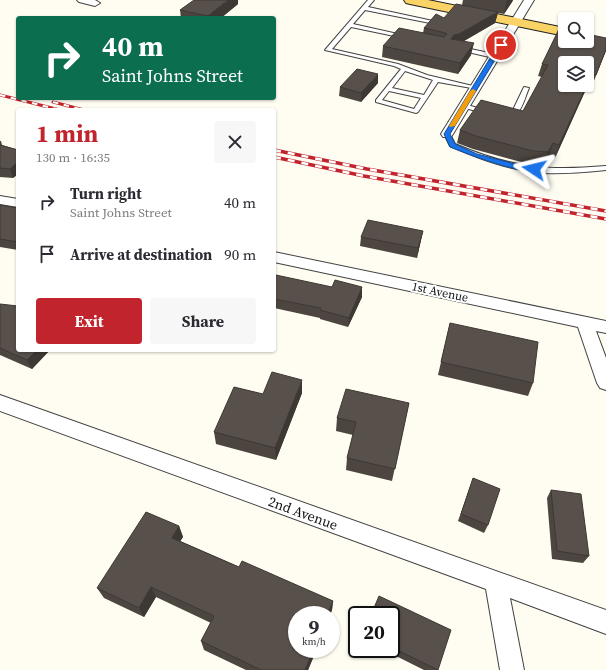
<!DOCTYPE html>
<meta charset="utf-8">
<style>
:root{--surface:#fff;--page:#f7f7f7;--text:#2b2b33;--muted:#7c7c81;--accent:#c2242e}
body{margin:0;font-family:"Source Serif 4",serif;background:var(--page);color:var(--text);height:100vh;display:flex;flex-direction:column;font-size:15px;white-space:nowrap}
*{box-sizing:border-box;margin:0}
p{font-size:13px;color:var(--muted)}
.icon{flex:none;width:22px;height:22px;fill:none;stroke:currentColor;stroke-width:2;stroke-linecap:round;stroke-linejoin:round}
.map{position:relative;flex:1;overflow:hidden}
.drawer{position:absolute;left:16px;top:108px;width:260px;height:244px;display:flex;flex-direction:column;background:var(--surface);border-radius:4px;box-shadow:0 1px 3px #0004}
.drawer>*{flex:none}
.hud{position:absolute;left:16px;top:16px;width:260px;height:84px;border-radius:4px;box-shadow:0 1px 3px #0004;background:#0b6e4f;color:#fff;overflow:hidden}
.tools{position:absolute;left:558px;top:12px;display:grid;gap:8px}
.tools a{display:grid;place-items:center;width:36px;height:36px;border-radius:4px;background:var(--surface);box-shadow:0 1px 3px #0004;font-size:20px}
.speed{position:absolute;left:288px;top:606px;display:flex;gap:8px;font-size:20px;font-weight:700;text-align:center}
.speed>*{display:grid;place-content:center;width:52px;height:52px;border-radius:50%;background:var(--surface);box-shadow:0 1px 3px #0004;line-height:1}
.speed small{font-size:10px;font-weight:400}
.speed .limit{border:2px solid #111;border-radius:6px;background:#fff;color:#111}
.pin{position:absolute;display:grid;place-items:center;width:34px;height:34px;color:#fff;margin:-17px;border:2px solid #fff;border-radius:50%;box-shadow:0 1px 4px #0007}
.me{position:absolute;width:44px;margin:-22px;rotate:280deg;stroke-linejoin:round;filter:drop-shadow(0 0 3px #0008)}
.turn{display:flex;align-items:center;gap:14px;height:84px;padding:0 20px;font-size:18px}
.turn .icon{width:52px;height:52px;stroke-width:2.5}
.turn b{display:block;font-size:28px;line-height:34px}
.round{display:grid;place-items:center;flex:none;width:42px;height:42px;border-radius:4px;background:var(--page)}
.overview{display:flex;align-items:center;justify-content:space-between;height:68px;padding:0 20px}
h1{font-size:24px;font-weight:700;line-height:30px;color:var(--accent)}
.primary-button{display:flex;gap:8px;margin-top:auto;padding:8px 20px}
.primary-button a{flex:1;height:46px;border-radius:4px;background:var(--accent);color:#fff;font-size:16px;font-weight:700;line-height:46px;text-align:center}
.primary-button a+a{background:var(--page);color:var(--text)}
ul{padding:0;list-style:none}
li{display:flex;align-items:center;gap:12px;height:52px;padding:0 20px}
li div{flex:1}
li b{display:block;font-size:15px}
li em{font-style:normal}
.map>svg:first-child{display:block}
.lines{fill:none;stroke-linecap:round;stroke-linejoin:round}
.lane-casing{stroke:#424242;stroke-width:2}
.street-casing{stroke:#424242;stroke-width:2}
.primary-casing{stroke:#202020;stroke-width:2}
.lane{fill:#fff;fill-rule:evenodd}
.street{fill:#fff;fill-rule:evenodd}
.primary{fill:#fad366;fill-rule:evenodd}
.rail-far1-casing{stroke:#c2242e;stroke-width:3}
.rail-casing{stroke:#c2242e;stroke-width:3.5}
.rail-far1{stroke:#fff;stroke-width:2;stroke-dasharray:5.5;stroke-linecap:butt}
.rail{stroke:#fff;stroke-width:2.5;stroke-dasharray:7;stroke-linecap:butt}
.wall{fill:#4c4540}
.shaded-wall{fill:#3e3834}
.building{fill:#58504b;stroke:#3e3834}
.route{fill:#1a73e8;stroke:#114b97}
.slow{fill:#f59e0b}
.labels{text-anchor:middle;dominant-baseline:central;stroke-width:4;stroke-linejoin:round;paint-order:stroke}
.street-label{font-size:12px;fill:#0f0f0f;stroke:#fff}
.near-street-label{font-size:14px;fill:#0f0f0f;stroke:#fff}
</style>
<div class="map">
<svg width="606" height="670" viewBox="0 0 606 670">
<rect width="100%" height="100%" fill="#fffcf1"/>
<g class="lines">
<defs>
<path id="lane" d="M368,0H374L368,7L433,21L430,23L365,10L353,24L407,36L404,38L351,27L332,49L398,64L427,75L477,87V89L438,82L418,112L416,113L376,102V100L401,69L394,66L325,50ZM405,71L433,80L424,95L392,88ZM389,91L421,98L414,109L382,100Z
M461,47L494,54L497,56L494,58L459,50V48Z
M524,87L529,88C524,99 521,119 506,117V115L512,112Z
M464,104L488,111L489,112L486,114L462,107L461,106Z
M447,132L450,134L455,144C512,168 545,171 606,166V170C586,172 565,174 544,173C511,171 480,159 450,146L444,134Z"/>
<path id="street" d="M77,0H95L100,3L95,6L79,2Z
M524,0H534L453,134L451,137H443L441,134Z
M0,196L18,199V207L0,204Z
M274,252L606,321V333L596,331L606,358V390L600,388L597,383L578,327L274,262Z
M0,395L606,610V634L510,598L524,670H500L486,589L0,411Z"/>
<path id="primary" d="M404,0H428L565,28V36L410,4L406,3Z"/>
</defs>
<use href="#lane" class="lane-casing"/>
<use href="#street" class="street-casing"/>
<use href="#primary" class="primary-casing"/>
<use href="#lane" class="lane"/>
<use href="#street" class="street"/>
<use href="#primary" class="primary"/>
<defs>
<path id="rail-far1" d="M0,95L60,110
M53,102L84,110"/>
<path id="rail" d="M274,150L367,169L606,211
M274,157L364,176L606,219"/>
</defs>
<use href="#rail-far1" class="rail-far1-casing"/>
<use href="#rail" class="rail-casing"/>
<use href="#rail-far1" class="rail-far1"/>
<use href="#rail" class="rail"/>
</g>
<path class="wall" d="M463,0H513L512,2L504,14L498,13L495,23L464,41L471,55L458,74L382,57L383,46L423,33L424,28L444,18L462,5Z
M238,4L221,18H181L180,10Z
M606,50L591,88L587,87L555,158L549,156L544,166L529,164L473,149L457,143L460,130L523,111L542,77L538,76L542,64Z
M378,83L361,102L339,96L340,87Z
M0,141H1L2,145L18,150V174L13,178L0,177Z
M0,205L18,208V256L16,252L18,250L0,247Z
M423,231L417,258L360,246L361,237Z
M274,279L332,287H362V297L348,327L320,319V318L274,308Z
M0,304L50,350L32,369L0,355Z
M450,323L533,383L528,396L438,375Z
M302,393L276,460L216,444L214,432L263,394Z
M409,403L392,481L346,470L347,458L353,435L336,431L337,418Z
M470,487L488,525L484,533L458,521Z
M551,490L589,556L583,563L552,559L547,498Z
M179,526L183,537L180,541L239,567L333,601L332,610L308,670H246L204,650L201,641L211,623L156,597L144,617L104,598L97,588Z
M391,615L438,670H424L382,649H391Z"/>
<path class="shaded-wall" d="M228,0H238V4L221,18H208V16Z
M507,0H513L512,2L504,14Z
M498,12L495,23L457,45L451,39L454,35Z
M474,43L471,55L458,74L460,63Z
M606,49V51L591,88Z
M378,74V83L361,102V93Z
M592,74L587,87L555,158L559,145Z
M553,143L549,156L544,166L548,152Z
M18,162V174L13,178L10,169Z
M423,231L417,258L418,248Z
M362,287V297L348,327L349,318Z
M37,350H50L32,369L27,360Z
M302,380V393L276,460L275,448Z
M179,526L183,537L176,548L172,538Z
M151,587L156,597L144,617L139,608Z
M333,601L332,610L330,615H327Z
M314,649H317L308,670H305Z"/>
<path class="building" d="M194,0H228L208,16L180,10Z
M456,4L498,12L459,34L454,35L451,39L474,43L460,63L383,46L399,28L444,37L447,34L446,33L424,28L436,14L444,18Z
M559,29L565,30V41H587V34L606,38V49L596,75L592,74L587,84V63H565V85H587L559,145L553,143L548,152L533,151L476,136L460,130L481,100L523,111L548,65L542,64Z
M357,69L378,74L361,93L340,87Z
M0,145L18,150V162L10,169L0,168Z
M0,205L18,208V218L16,221L18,222V242L0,239Z
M368,220L423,231L418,248L361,237Z
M276,275L332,287L335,280L362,287L349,318L320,310L321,308L274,299V279Z
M0,304L18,306V350H37L27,360L0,348Z
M450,323L538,342L533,383L441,362Z
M272,372L302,380L275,448L214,432L234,387L263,394Z
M346,389L409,403L395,469L347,458L356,422L337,418Z
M473,478L500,489L488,525L461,514Z
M551,490L581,494L589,556L557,551Z
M146,512L179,526L172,538L239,567L242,561L333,601L327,615H297V649H314L305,670H261L201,641L214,616L151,587L139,608L97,588Z
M379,596L451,630L438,670L391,647V615H371Z"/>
<path class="route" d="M501,43L504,45L450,134L455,144L477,154L523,166L537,168V171C519,174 468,154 450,147L444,134L498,45Z"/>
<path class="slow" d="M473,89L476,91L455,126L450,127L449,126L470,91Z"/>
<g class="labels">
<g class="street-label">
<text transform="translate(440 292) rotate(12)">1st Avenue</text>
</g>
<g class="near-street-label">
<text transform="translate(303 513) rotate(20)">2nd Avenue</text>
</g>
</g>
</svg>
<div class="tools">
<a><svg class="icon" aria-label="search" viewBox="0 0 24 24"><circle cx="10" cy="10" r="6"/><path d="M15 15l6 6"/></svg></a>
<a><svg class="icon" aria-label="layers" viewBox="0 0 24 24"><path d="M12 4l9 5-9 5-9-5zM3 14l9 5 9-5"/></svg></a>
</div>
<div class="speed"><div>9<small>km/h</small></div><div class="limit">20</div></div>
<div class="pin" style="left:501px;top:45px;background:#d93025"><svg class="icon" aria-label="arrive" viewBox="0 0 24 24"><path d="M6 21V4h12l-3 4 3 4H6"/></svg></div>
<svg class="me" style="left:534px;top:169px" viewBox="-20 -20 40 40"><path d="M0-17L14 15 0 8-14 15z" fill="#1a73e8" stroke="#fff" stroke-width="4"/></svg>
<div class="hud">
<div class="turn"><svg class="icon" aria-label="right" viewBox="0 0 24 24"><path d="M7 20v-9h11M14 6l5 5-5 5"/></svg><div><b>40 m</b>Saint Johns Street</div></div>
</div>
<section class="drawer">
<div class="overview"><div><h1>1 min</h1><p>130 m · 16:35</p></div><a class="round"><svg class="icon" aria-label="close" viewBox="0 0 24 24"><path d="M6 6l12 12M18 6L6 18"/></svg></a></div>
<ul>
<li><svg class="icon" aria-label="right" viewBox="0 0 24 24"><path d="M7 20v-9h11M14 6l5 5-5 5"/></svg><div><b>Turn right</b><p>Saint Johns Street</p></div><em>40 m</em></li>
<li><svg class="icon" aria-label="arrive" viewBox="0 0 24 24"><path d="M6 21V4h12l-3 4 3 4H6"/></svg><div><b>Arrive at destination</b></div><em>90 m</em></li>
</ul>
<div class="primary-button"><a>Exit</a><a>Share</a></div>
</section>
</div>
